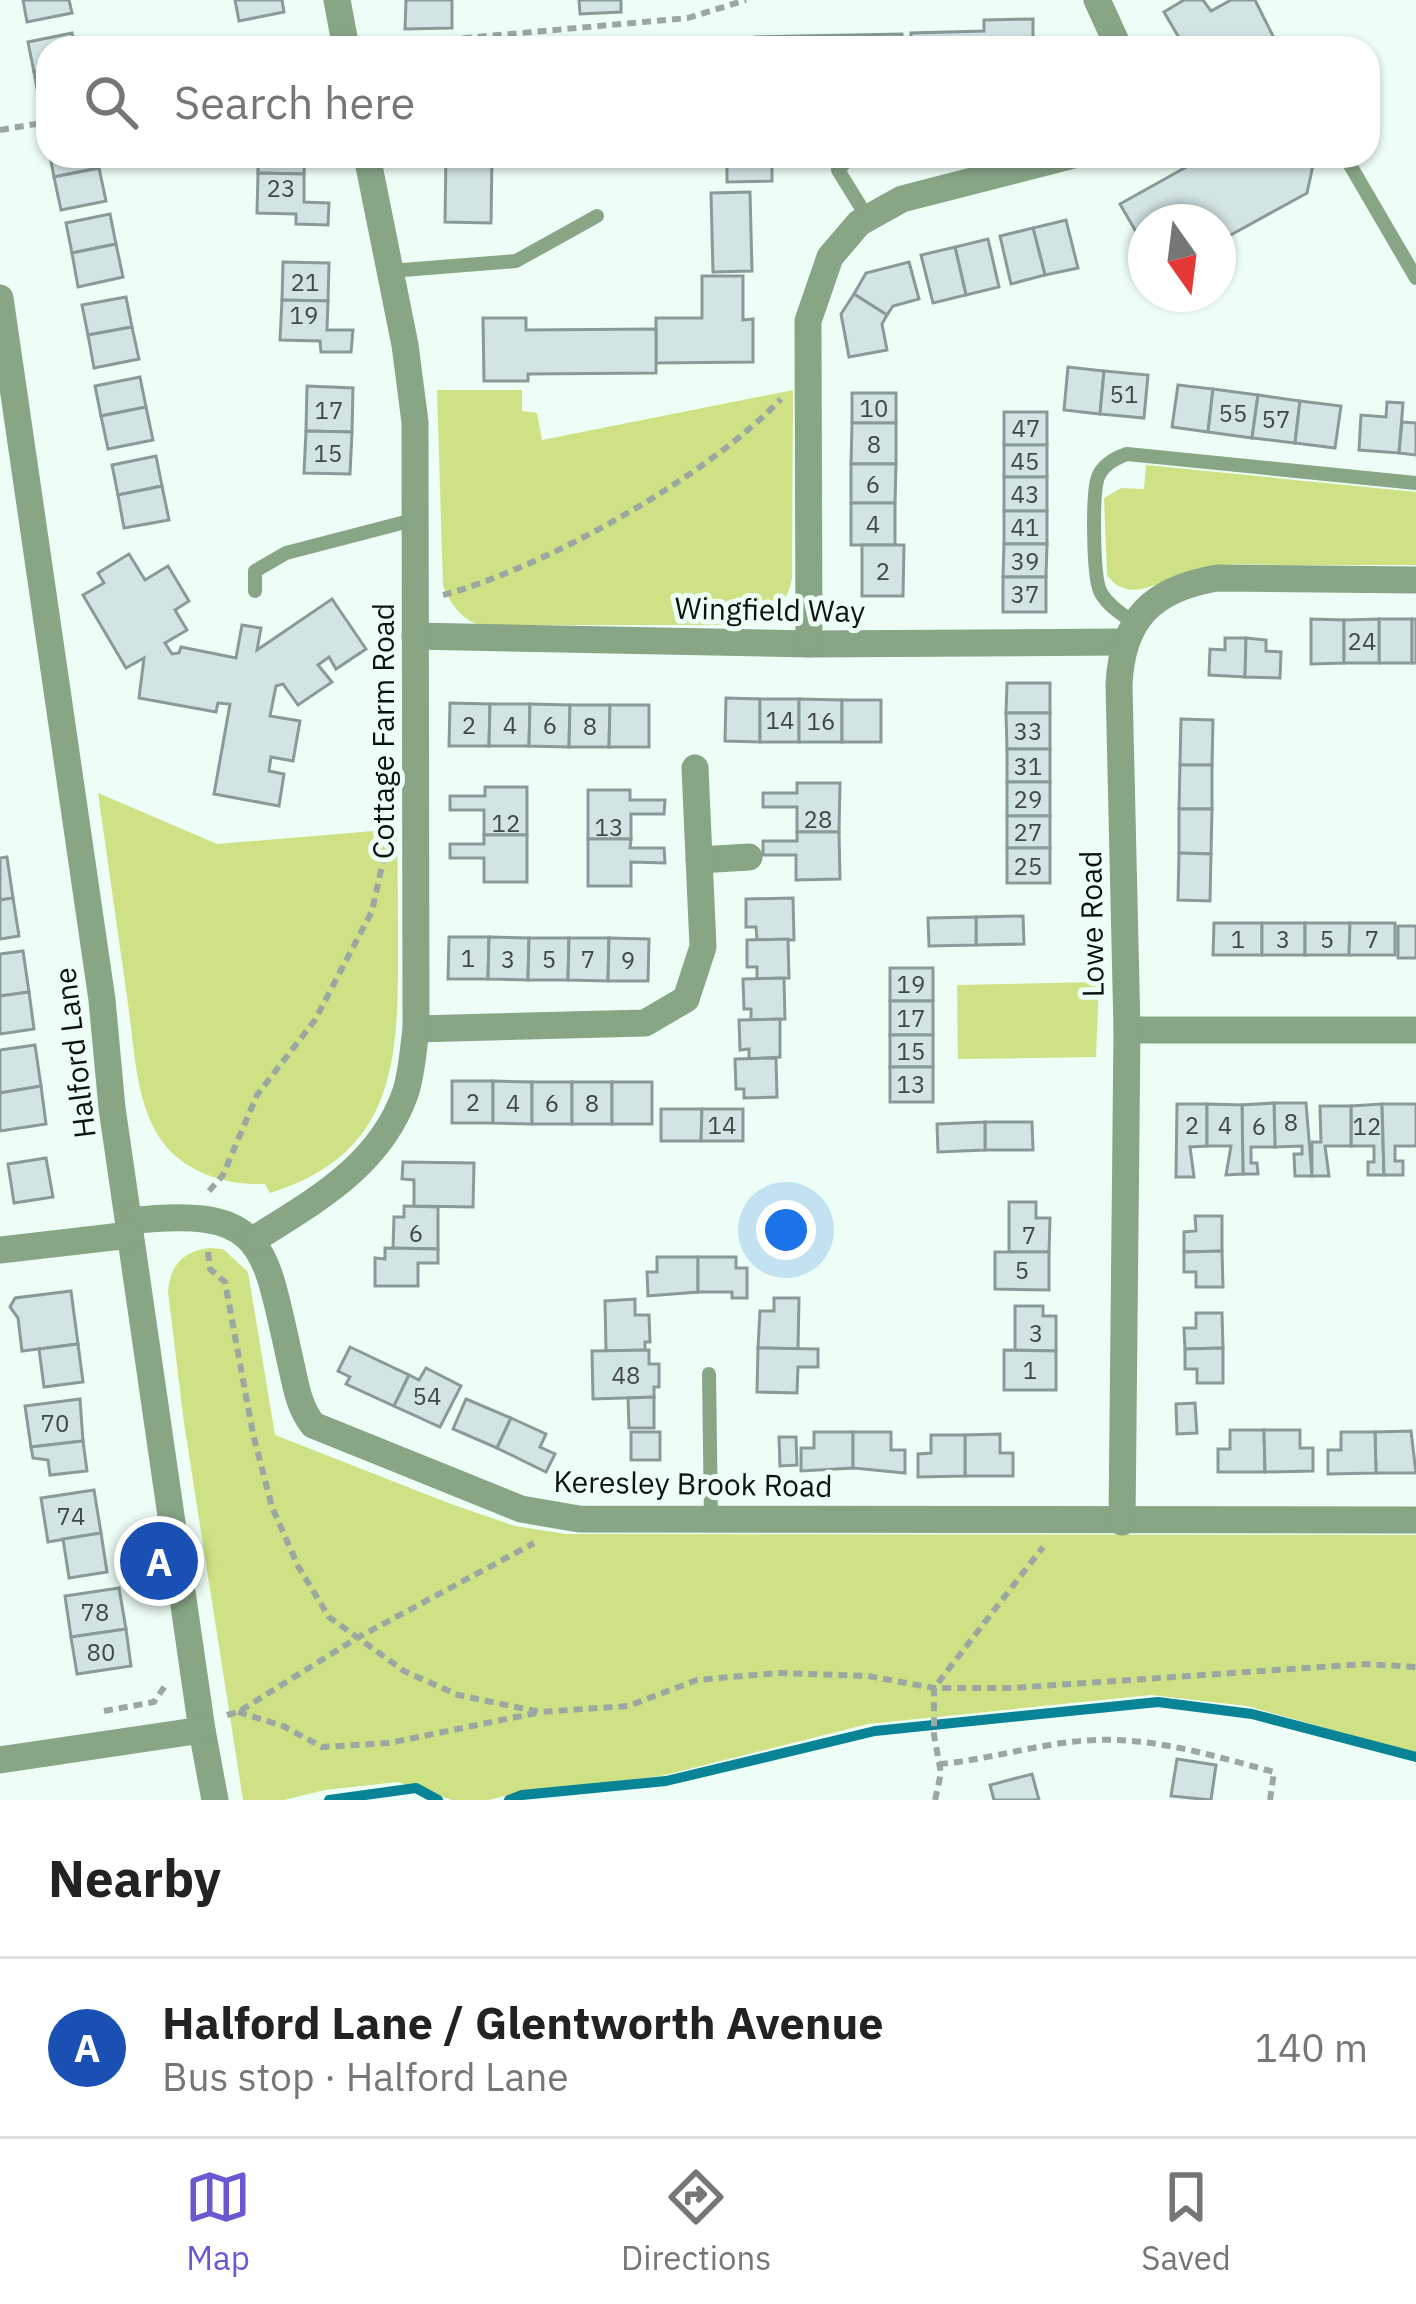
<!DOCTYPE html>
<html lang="en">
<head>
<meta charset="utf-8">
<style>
	body { margin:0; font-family:"IBM Plex Sans",sans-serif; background:#f2f2f2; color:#222 }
	.compass { position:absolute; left:1128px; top:204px; width:108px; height:108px; border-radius:50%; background:#fff; box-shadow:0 3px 9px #0004; rotate:166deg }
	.you { position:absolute; left:786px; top:1230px; width:42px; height:42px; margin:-30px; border:9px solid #fff; border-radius:50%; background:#1a73e8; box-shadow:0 0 0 18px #1a73e833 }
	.badge { display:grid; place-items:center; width:78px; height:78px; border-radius:50%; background:#6d57d1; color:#fff; font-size:39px; font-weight:700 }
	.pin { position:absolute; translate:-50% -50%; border:6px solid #fff; box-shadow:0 3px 12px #0006 }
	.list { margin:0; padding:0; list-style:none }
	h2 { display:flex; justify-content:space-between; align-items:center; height:156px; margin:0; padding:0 48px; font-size:51px }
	h2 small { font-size:39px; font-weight:400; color:#767676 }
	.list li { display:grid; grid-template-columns:78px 1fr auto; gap:36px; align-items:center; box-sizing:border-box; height:180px; padding:0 48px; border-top:3px solid #e0e0e0 }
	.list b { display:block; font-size:45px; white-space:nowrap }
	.list p { margin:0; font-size:39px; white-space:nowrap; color:#767676 }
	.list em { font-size:39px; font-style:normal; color:#767676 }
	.icon { flex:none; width:66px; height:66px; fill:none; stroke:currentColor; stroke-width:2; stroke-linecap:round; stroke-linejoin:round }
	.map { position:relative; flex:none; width:1416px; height:1800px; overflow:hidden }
	.search { position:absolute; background:#fff; box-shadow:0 3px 9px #0004; left:36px; right:36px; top:36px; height:132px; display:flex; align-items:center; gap:30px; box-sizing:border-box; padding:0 42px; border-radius:36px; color:#767676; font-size:45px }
	.sheet { height:336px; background:#fff }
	nav { display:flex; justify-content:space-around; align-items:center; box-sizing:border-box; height:168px; border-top:3px solid #e0e0e0; background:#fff; font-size:33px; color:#767676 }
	nav a { display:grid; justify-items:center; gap:6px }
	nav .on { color:#6d57d1 }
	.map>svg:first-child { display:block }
	.green { fill:#cee285 }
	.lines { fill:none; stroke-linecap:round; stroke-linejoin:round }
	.stream { stroke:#098396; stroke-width:10 }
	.building { fill:#d1e5e4; stroke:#889b99; stroke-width:3 }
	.path { stroke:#9ba8a2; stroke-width:6; stroke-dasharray:9 6; stroke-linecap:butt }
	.lane { stroke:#88a586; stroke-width:14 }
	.street { stroke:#88a586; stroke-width:27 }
	.labels { text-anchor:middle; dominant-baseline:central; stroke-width:10; stroke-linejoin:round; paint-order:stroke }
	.number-label { font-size:24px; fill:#3e4845 }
	.street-label { font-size:30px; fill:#0d1310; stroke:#edfef6 }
</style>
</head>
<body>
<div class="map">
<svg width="1416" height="1800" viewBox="0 0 1416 1800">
	<rect width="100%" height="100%" fill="#edfef6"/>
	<g class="green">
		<path d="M437,390H522V411L537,413L542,440L793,390L792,578C787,606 770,620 743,625H479C460,618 451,604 443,586Z"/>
		<path d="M1146,465L1416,492V565C1372,565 1328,565 1284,565C1256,565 1227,562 1200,568C1169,574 1131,609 1107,575L1104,498L1121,488L1144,489Z"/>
		<path d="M98,793L217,844L397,829C398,875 398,921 398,967C398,1076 386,1157 270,1193L265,1184C223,1186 176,1170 155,1130C135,1093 134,1045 128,1004C118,934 108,863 98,793Z"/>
		<path d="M1099,982L1096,1057L958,1059L957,985Z"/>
		<path d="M210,1248L223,1249L248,1272L275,1435L451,1504L515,1526L566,1534L1416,1535V1753L1247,1706L1151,1695L868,1724L661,1776L516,1793L489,1800H452L398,1782L325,1790L284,1800H243L184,1423L168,1292C170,1266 182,1251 210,1248Z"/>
	</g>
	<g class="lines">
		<g class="stream">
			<path d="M329,1800L416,1788L438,1800"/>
			<path d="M509,1800L522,1795L666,1781L875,1731L1158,1702L1252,1714L1416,1757"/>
		</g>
	</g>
	<g class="building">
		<path d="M23,0H69L72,13L27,22Z"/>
		<path d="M235,0H282L284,12L239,21Z"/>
		<path d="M406,0H452V28L405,29Z"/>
		<path d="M579,0H621V12L580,14Z"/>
		<path d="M1184,0H1203L1211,11L1231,0H1255L1279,48H1185L1164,12Z"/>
		<path d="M1033,19V48H911V33L984,31V20Z"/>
		<path d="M72,33L76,48H48V69L34,72L28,42Z"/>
		<path d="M902,34V48H755V37Z"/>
		<path d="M48,69V103L40,105L34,72Z"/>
		<path d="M50,156H97L99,168L54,177Z"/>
		<path d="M258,156H305L304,174L258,173Z"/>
		<path d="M446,156H492L491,223L445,222Z"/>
		<path d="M727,156H772V181L727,182Z"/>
		<path d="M1206,156H1315L1307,193L1218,242V222H1146V249L1120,204Z"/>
		<path d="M99,168L106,201L61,210L54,177Z"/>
		<path d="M258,173L304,174V202L329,203L328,225L296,224V214L257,213Z"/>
		<path d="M750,192L752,271L713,272L711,193Z"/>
		<path d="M110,214L116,244L72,253L66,223Z"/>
		<path d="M1066,220L1078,268L1045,275L1033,228Z"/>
		<path d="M1033,228L1045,275L1011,284L1000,236Z"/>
		<path d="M988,239L999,287L966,295L955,247Z"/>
		<path d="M116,244L123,277L78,287L72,253Z"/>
		<path d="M955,247L966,295L933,303L921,255Z"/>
		<path d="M283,262L329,263L328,301L282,300Z"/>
		<path d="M909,262L919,299L893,306L887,315L854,294L866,273Z"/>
		<path d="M702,276H743V320L753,319V362L656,363V318H702Z"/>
		<path d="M854,294L887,315L882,324L887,350L849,357L841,314Z"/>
		<path d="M126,297L132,327L88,335L82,305Z"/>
		<path d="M282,300L328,301L327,330H353L351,352H321L320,341L280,340Z"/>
		<path d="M483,318H526V330L656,329V373L528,374V381H484Z"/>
		<path d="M132,327L139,359L94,368L88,335Z"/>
		<path d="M1068,367L1104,371L1100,414L1064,410Z"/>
		<path d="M1104,371L1148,375L1144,418L1100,414Z"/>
		<path d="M140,377L146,407L101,416L95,386Z"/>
		<path d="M1178,385L1213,389L1208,432L1172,427Z"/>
		<path d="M307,386L353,388L352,432L306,431Z"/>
		<path d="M1213,389L1258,395L1252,438L1208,432Z"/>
		<rect x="852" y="393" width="44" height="30"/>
		<path d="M1258,395L1300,401L1295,443L1252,438Z"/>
		<path d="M1300,401L1341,406L1335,448L1295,443Z"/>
		<path d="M1387,402L1403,403L1399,453L1359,450L1361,415L1386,417Z"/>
		<path d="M146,407L153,440L108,449L101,416Z"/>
		<rect x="1004" y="412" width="43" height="33"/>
		<path d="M1402,422L1416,423V455L1399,453Z"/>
		<path d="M852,423H896V464H851Z"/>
		<path d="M306,431L352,432L350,474L304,473Z"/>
		<rect x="1004" y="445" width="43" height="32"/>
		<path d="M156,456L162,486L118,495L112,465Z"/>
		<path d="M851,464H896L895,503H851Z"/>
		<rect x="1004" y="477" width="43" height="34"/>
		<path d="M162,486L169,520L124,528L118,495Z"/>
		<rect x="851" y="503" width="44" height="42"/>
		<rect x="1004" y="511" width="43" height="33"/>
		<path d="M1004,544H1047L1046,577H1003Z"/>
		<path d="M862,545H904L903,596H862Z"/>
		<path d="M129,554L145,580L168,566L189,601L175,610L187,630L165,643L172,654L179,653L181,647L236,658L242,625L261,628L257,650L332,599L366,649L336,669L329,657L318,665L332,682L298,705L283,684L276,686L270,716L300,721L293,761L271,757L269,771L284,774L279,806L214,794L230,704L218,703L216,712L139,698L144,658L126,668L83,595L104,583L98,573Z"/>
		<rect x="1003" y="577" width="43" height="35"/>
		<path d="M1311,619L1344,620V663L1311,664Z"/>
		<rect x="1379" y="619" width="33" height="44"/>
		<path d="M1379,619V663H1344V620Z"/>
		<rect x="1412" y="619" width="4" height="44"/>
		<path d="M1225,638H1246L1245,677L1209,675L1210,649L1225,650Z"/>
		<path d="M1246,638L1266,640V651L1281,652L1280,678L1245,677Z"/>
		<path d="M1007,683H1050V713H1006Z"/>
		<path d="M726,698L760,699V742L725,741Z"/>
		<rect x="760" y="699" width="39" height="43"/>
		<path d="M799,699L842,700V742H799Z"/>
		<rect x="842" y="700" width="39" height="42"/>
		<path d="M450,703L490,704L489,746H449Z"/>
		<path d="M490,704H530L529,746H489Z"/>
		<path d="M530,704L570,705L569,747L529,746Z"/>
		<path d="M570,705H610L609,747H569Z"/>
		<path d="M610,705H649V747H609Z"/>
		<path d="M1006,713H1050V749H1007Z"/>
		<path d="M1181,719L1213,720L1212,765H1180Z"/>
		<rect x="1007" y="749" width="43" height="33"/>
		<path d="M1180,765H1212V809H1179Z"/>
		<rect x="1007" y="782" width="43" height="34"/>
		<path d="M797,783H840L839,832H797V807H763V793H797Z"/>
		<path d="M485,787H527V835H484V810H450V796H485Z"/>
		<path d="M588,790H630V800H665L664,814H631V839H588Z"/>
		<path d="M1179,809H1212L1211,854L1179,853Z"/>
		<rect x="1007" y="816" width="43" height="32"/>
		<path d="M797,832H839L840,879L796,880V855H763V841H797Z"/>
		<path d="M484,835H527V882H484V858H450V844H484Z"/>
		<path d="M588,839H631L630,848H664L665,863L631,862V886H588Z"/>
		<rect x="1007" y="848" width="43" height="35"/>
		<path d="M1179,853L1211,854L1210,901L1178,900Z"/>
		<path d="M7,857L13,898L0,900V858Z"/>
		<path d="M13,898L19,936L0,939V900Z"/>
		<path d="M793,898L794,940H757L756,927H746V899Z"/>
		<path d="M1023,916L1024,944L976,945V917Z"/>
		<path d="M976,917V945L929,946L928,918Z"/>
		<path d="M1214,923H1262V955H1213Z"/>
		<rect x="1262" y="923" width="43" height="32"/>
		<path d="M1305,923H1350L1349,955H1305Z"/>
		<path d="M1350,923H1395V955H1349Z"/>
		<rect x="1398" y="926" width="18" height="32"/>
		<path d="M449,937H489L488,979H448Z"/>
		<path d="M489,937L529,938L528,980L488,979Z"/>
		<path d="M529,938H569L568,980H528Z"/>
		<path d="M569,938H609L608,981L568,980Z"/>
		<path d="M609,938L649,939L648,981H608Z"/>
		<path d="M788,939L789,978L757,979V967H747V940Z"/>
		<path d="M23,951L29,992L0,996V954Z"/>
		<rect x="890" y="968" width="43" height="33"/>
		<path d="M784,978L785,1019L751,1020V1009H744L743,979Z"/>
		<path d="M29,992L34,1029L0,1034V996Z"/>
		<rect x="890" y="1001" width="43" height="34"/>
		<path d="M780,1019V1057L749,1059V1049L740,1050L739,1020Z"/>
		<rect x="890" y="1035" width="43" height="32"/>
		<path d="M35,1045L41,1086L0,1093V1050Z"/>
		<path d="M776,1058L777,1097L744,1098V1089H736L735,1059Z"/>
		<rect x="890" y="1067" width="43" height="35"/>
		<rect x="452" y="1081" width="41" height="42"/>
		<path d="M493,1081L532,1082V1124L493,1123Z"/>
		<rect x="532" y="1082" width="40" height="42"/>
		<rect x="572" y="1082" width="40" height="42"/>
		<rect x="612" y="1082" width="40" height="42"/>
		<path d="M41,1086L46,1124L0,1131V1093Z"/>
		<path d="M1274,1103H1306L1312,1176H1295L1294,1154H1302V1146L1275,1147Z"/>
		<path d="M1274,1103L1275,1147H1251V1163H1257L1258,1174H1243L1242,1105Z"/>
		<path d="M1177,1104H1207V1146L1190,1147L1194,1177H1176Z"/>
		<path d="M1207,1104L1242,1105L1243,1174L1226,1175L1231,1146H1207Z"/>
		<path d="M1382,1104L1384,1175H1368V1162H1374V1146H1351V1106Z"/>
		<path d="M1382,1104H1416V1146H1395V1161H1403V1175H1384Z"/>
		<path d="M1320,1106H1351V1146H1325L1329,1176H1312V1142H1321Z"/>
		<path d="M661,1109H702L701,1141H661Z"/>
		<path d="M702,1109H743V1141H701Z"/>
		<path d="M985,1122H1032L1033,1150H985Z"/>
		<path d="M985,1122V1150L938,1152L937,1124Z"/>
		<path d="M46,1158L53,1197L14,1203L8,1164Z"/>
		<path d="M403,1162L474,1163L473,1207L414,1206V1180L402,1179Z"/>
		<path d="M1009,1202H1036V1218H1050L1049,1252H1009Z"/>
		<path d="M404,1206L438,1207V1249L393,1248L394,1217H404Z"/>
		<path d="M1195,1216H1222V1251L1184,1252V1232L1196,1231Z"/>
		<path d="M385,1248L438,1249V1263H418V1286H375V1258L385,1259Z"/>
		<path d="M1222,1251L1223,1287H1196V1272H1184V1252Z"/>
		<path d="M995,1252H1049V1290L995,1289Z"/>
		<path d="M657,1257H698V1292L648,1296L647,1272H657Z"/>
		<path d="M698,1257H736V1268H747V1298H732V1292H698Z"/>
		<path d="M71,1291L78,1344L22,1351L18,1318L10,1307L15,1298Z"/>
		<path d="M774,1298H799L798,1349L758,1348L760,1311H774Z"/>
		<path d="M635,1299V1315H649L650,1342H645V1350L606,1351L605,1301Z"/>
		<path d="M1015,1306H1043V1316H1056V1351L1015,1350Z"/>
		<path d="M1196,1313H1222L1223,1348L1185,1349L1184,1328H1196Z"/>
		<path d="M78,1344L83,1382L44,1387L39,1349Z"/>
		<path d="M350,1347L409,1375L394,1406L346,1384L350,1377L338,1371Z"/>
		<path d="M758,1348L818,1349V1367H798L797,1393L757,1392Z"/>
		<path d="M1223,1348V1383H1197V1369H1185V1349Z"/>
		<path d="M649,1350V1364H659V1387H654V1397L593,1399L592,1351Z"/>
		<path d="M1004,1350L1056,1351V1390H1004Z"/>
		<path d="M426,1368L461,1386L440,1427L394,1406L409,1375L419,1380Z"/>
		<path d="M654,1397V1428H629L628,1398Z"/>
		<path d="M80,1399L83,1441L31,1447L25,1406Z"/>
		<path d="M466,1399L511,1418L497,1448L453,1429Z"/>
		<path d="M1195,1403L1197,1433L1177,1434L1176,1404Z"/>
		<path d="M511,1418L546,1434L540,1447L555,1454L546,1472L497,1448Z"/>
		<path d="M1230,1430H1264L1265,1472H1218V1449H1230Z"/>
		<path d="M1264,1430H1300V1448H1313V1471L1265,1472Z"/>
		<path d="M1411,1431L1416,1473H1376L1375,1432Z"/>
		<rect x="631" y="1432" width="29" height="28"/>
		<path d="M814,1432H853V1468L801,1471V1448H814Z"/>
		<path d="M853,1432H891V1450H905V1473L853,1468Z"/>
		<path d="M1341,1432H1375L1376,1473L1328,1474V1450H1341Z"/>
		<path d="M1000,1434V1453H1013V1476H965V1435Z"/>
		<path d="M931,1435H965V1476L918,1477V1454L931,1453Z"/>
		<path d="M779,1437H796L797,1465L780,1466Z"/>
		<path d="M83,1441L87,1471L50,1475L48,1460L33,1458L31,1447Z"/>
		<path d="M94,1490L101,1533L48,1542L41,1498Z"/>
		<path d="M101,1533L107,1572L69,1578L63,1539Z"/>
		<path d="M119,1588L126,1629L71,1637L65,1596Z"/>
		<path d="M126,1629L131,1666L77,1674L71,1637Z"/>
		<path d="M1177,1759L1216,1765L1211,1800L1171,1796Z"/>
		<path d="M1032,1774L1039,1800H994L990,1785Z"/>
	</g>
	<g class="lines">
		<g class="path">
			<path d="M404,48L421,42L688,18L746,0"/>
			<path d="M0,130L48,122"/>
			<path d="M443,595C546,567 707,477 781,399"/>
			<path d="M209,1191L223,1175L257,1095L315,1020L372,911L384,857"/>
			<path d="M208,1252L210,1269L225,1282L253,1434L272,1507L298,1566L329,1617L404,1671L458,1695L540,1712L628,1706L697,1680L777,1673L868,1676L934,1688H1012L1365,1664L1416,1667"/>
			<path d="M104,1711L154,1702L165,1686"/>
			<path d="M238,1712L283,1726L322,1747L389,1743L536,1713"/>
			<path d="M227,1715L238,1712L357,1638L534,1543"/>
			<path d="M939,1764C998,1759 1057,1737 1117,1740C1170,1742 1222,1758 1274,1772L1270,1800"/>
			<path d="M935,1800L941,1773L934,1735V1688L1043,1547"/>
		</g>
		<g class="lane">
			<path d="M851,156L838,170L867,217"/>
			<path d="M1346,158L1416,278"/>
			<path d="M390,271L516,261L597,216"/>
			<path d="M255,591V571L286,553L417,519"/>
			<path d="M1135,623C1122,615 1107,605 1100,591C1093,575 1092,494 1098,477C1103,465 1115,458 1127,454L1416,483"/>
			<path d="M709,1374L711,1519"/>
		</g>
		<g class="street">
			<path d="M337,0L346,48"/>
			<path d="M1097,0L1119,48"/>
			<path d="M0,298L102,1000L112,1108L202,1730L215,1800"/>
			<path d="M415,636L809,644L1124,642"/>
			<path d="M809,644L808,321L830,257L859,223L902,199L1070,156"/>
			<path d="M699,860L749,857"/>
			<path d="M416,1029L645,1023L686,999L703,947L695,768"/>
			<path d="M1127,1030H1416"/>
			<path d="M129,1221C268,1205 264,1246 291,1364C296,1387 299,1407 313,1425L521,1509L579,1519L1416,1520"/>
			<path d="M253,1240C314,1201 379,1167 405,1094C412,1074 413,1050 416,1029L415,422L405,345L367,156"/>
			<path d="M0,1250L130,1235"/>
			<path d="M1122,1522L1127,1030L1119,685C1122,619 1152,589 1217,578L1416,580"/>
			<path d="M0,1760L202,1730"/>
		</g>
	</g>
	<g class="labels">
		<g class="number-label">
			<text x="281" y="188">23</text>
			<text x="305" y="282">21</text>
			<text x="304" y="315">19</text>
			<text x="1124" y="394">51</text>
			<text x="874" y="408">10</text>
			<text x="329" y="410">17</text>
			<text x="1233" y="413">55</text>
			<text x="1276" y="419">57</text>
			<text x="1026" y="428">47</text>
			<text x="874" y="444">8</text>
			<text x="328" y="453">15</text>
			<text x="1025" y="461">45</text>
			<text x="873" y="484">6</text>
			<text x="1025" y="494">43</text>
			<text x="873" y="524">4</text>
			<text x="1025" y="527">41</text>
			<text x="1025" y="561">39</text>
			<text x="883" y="571">2</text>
			<text x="1025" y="594">37</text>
			<text x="1362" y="641">24</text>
			<text x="780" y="720">14</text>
			<text x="821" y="721">16</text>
			<text x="469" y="725">2</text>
			<text x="510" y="725">4</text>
			<text x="550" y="725">6</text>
			<text x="590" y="726">8</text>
			<text x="1028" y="731">33</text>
			<text x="1028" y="766">31</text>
			<text x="1028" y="799">29</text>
			<text x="818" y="819">28</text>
			<text x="506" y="823">12</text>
			<text x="609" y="827">13</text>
			<text x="1028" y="832">27</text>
			<text x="1028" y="866">25</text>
			<text x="1238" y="939">1</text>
			<text x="1283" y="939">3</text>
			<text x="1327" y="939">5</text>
			<text x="1372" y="939">7</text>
			<text x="468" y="958">1</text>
			<text x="508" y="959">3</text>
			<text x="549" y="959">5</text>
			<text x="588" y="959">7</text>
			<text x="628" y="960">9</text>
			<text x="911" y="984">19</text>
			<text x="911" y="1018">17</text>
			<text x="911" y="1051">15</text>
			<text x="911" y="1084">13</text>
			<text x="473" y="1102">2</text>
			<text x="513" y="1103">4</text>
			<text x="552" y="1103">6</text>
			<text x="592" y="1103">8</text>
			<text x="1291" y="1122">8</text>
			<text x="722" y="1125">14</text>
			<text x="1192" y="1125">2</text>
			<text x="1225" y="1125">4</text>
			<text x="1259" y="1126">6</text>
			<text x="1367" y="1126">12</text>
			<text x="416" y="1233">6</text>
			<text x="1029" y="1235">7</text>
			<text x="1022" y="1270">5</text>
			<text x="1036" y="1333">3</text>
			<text x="1030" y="1370">1</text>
			<text x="626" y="1375">48</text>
			<text x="427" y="1396">54</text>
			<text x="55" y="1423">70</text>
			<text x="71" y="1516">74</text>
			<text x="95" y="1612">78</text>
			<text x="101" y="1652">80</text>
		</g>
		<g class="street-label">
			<text transform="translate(770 609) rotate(1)">Wingfield Way</text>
			<text transform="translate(382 731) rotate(-90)">Cottage Farm Road</text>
			<text transform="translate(1091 924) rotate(-91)">Lowe Road</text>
			<text transform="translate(74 1053) rotate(-97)">Halford Lane</text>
			<text transform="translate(693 1483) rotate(1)">Keresley Brook Road</text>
		</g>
	</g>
</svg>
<svg class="compass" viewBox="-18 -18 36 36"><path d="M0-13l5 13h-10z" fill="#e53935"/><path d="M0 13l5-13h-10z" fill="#767676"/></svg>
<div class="you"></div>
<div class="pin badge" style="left:159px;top:1561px;background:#1a4fb4">A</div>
<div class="search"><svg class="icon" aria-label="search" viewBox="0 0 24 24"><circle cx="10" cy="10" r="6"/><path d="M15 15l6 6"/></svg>Search here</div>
</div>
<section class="sheet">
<h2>Nearby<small></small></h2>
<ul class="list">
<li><span class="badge" style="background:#1a4fb4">A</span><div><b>Halford Lane / Glentworth Avenue</b><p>Bus stop · Halford Lane</p></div><em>140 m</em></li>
</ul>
</section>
<nav>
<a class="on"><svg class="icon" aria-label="map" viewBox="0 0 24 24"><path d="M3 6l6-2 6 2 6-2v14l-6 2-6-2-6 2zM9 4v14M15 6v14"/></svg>Map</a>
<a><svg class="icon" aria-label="directions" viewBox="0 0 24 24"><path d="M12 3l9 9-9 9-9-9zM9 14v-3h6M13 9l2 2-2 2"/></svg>Directions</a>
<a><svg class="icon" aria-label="saved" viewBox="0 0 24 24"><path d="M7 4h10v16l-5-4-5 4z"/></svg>Saved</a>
</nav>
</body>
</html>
